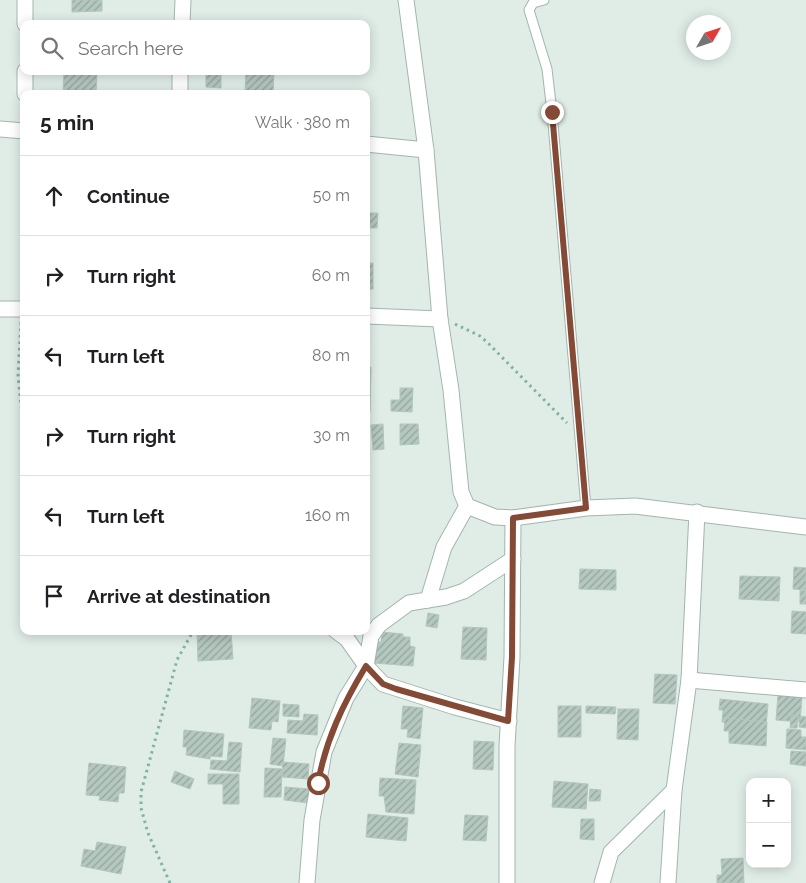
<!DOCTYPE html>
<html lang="en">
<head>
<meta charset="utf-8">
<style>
	body { margin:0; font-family:Raleway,sans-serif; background:#f2f2f2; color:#202124 }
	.controls { position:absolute; right:15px; bottom:15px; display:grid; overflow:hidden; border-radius:10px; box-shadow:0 2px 12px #0003 }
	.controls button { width:45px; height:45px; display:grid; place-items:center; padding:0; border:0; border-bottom:1px solid #e0e0e0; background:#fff; color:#202124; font:25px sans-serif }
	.compass { position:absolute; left:686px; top:15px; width:45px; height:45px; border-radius:50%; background:#fff; box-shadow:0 2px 12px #0003; rotate:51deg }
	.stop { position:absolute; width:15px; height:15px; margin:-11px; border:4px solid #844a36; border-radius:50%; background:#fff }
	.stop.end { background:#844a36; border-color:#fff; box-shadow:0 1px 5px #0008 }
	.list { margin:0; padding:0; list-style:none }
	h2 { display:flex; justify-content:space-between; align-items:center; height:65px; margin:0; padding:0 20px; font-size:21px }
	h2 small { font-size:16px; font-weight:400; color:#757577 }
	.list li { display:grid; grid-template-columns:32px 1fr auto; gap:15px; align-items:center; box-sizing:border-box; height:80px; padding:0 20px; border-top:1px solid #e0e0e0 }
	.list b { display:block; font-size:19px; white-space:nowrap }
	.list em { font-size:16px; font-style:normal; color:#757577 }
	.icon { flex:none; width:28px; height:28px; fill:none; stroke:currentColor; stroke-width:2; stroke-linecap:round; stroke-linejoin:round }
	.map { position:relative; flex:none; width:806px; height:883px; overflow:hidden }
	.search { position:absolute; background:#fff; box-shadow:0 2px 12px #0003; left:20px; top:20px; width:350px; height:55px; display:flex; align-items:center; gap:12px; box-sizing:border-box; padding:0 18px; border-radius:10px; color:#757577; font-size:19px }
	.panel { position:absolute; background:#fff; box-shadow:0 2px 12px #0003; left:20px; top:90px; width:350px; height:545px; border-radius:10px }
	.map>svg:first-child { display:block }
	.building { fill:url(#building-hatch); stroke:#b2c7bf }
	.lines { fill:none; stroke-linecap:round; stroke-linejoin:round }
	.lane-casing { stroke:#a2b5af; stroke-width:11 }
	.street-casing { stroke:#a2b5af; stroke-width:17 }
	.path { stroke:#7db4a4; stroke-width:3; stroke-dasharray:2.5 4; stroke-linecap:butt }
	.lane { stroke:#fff; stroke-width:9 }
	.street { stroke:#fff; stroke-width:15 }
	.route { stroke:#844a36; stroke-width:6 }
</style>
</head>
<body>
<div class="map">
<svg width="806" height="883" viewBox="0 0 806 883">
	<defs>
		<pattern id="building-hatch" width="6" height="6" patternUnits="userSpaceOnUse" patternTransform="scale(1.25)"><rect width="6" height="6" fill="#b5c8c0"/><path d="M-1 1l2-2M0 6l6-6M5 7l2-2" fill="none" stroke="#93a49d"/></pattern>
	</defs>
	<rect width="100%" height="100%" fill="#e0ede7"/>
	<g class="building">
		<path d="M72,0H102V11L72,12Z"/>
		<path d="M64,71H97L96,94H63Z"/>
		<path d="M206,71L221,72V88L206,87Z"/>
		<path d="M246,72H274L273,94L245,92Z"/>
		<path d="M366,213H378L377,228H366Z"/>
		<rect x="366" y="263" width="7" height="26"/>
		<path d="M366,367H371L370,413H366Z"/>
		<path d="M400,388H413L412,412L391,411V400H400Z"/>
		<path d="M383,424L384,449L373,450L371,425Z"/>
		<path d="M400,424H418L419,444L400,445Z"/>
		<path d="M794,567L806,568V590L793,589Z"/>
		<path d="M580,569L616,570V590L579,589Z"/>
		<path d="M740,576L780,577L779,601L739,599Z"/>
		<path d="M800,590L806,591V604H800Z"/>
		<path d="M792,611L806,612V634L791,633Z"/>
		<path d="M428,613L439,615L437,628L426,626Z"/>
		<path d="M463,627L487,628L486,660L461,659Z"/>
		<path d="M197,631H231L233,659L198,661Z"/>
		<path d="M382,632L403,634V637H410V646L415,647L413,666L373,663L375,642H381Z"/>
		<path d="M655,674L677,675L675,704L653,703Z"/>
		<path d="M778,695L802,697L800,722L776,720Z"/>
		<path d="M252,698L280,701L278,722L272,721L271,730L249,728Z"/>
		<path d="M720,699L768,704L766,726L722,722L723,710H719Z"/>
		<path d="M283,704L299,705V717L283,716Z"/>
		<path d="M403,706L423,708L420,739L407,737L408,729H401Z"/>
		<rect x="558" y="706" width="23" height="31"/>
		<path d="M586,706L616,707L615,714L586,713Z"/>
		<path d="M618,709H639L638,740L617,739Z"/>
		<path d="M304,714L318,715L317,735L287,733L288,720L303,721Z"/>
		<path d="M791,715H798L797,728H790Z"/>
		<path d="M800,716L806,717V728L799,727Z"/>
		<path d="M725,718L767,722L766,746L729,743V731H724Z"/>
		<path d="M787,729L801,730V737H806V750L786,748Z"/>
		<path d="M184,730L224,734L222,757L210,756V759L186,755L187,747H183Z"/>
		<path d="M273,738L286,739L283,766L270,764Z"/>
		<path d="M474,741L494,742L493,770L473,769Z"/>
		<path d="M229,742L242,743L240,772L210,769L211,760L227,761Z"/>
		<path d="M399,743L421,745L418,777L395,774Z"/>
		<path d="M791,751L806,752V766L790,764Z"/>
		<path d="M283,762L309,764L308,779L282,777Z"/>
		<path d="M89,763L126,767L124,793H119L118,802L99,800L100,796L86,795Z"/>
		<path d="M265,768L282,769L281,797H264Z"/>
		<path d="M175,771L194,779L190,789L171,782Z"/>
		<path d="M208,774H239V804H223V784H208Z"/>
		<path d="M380,778L416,780L414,814L386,812L384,796H379Z"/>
		<path d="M554,781L588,784L586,809L552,807Z"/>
		<path d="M285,787L310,789L309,803L284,800Z"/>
		<path d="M590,789L601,790L600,801H589Z"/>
		<path d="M368,814L408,818L406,841L366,837Z"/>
		<path d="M465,815L488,816L486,841L463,840Z"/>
		<path d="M581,819H594V840L580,839Z"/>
		<path d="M97,842L126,847L121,874L81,866L84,849L95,851Z"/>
		<path d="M743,858L744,883H717V875H722L721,859Z"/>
	</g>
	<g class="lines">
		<g class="lane-casing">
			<path id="lane" d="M544,0L533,3L529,10L547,69L552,112L586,508"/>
		</g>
		<g class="street-casing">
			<g id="street">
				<path d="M406,0L426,150L440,319L451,390L461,492L467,506L495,517L513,518L586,508L635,506L806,527"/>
				<path d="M25,24V0"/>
				<path d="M182,24L183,0"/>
				<path d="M25,94V71"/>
				<path d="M180,94V71"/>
				<path d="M0,129L24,131"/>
				<path d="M366,144L426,150"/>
				<path d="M0,309H24"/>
				<path d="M366,316L440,319"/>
				<path d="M428,600L444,547L467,506"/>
				<path d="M336,631L347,639L366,666L383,684L455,707L509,721"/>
				<path d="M689,680L806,690"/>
				<path d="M307,883L312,820L324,752L346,698L366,666L371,636L379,625L409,603L446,597L464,591L513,559"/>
				<path d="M507,883V746L512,657L513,518"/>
				<path d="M602,883L611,852L674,790"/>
				<path d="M668,883L674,790L689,680L697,512"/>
			</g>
		</g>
		<g class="path">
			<path d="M21,322L18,375L24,434"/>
			<path d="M455,324L480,336L489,344L567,423"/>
			<path d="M170,883L148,833L141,808V792L177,660L193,631"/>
		</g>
		<use href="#lane" class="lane"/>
		<use href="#street" class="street"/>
	</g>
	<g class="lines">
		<path class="route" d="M318,783C326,739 343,704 366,666L383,684L396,689L508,721L512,657L513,518L586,508L552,112"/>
	</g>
</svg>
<div class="controls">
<button>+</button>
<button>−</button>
</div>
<svg class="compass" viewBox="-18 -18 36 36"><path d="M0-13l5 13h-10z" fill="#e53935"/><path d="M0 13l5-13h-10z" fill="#757577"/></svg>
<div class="stop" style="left:318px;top:783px"></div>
<div class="stop end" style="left:552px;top:112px"></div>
<div class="search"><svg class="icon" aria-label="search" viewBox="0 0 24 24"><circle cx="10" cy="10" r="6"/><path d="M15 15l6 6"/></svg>Search here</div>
<section class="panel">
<h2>5 min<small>Walk · 380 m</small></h2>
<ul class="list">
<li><svg class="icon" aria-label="ahead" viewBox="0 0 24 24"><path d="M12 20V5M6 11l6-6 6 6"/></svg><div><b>Continue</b></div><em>50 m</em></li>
<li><svg class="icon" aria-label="right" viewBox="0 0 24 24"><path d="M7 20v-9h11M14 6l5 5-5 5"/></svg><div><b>Turn right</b></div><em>60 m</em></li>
<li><svg class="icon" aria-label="left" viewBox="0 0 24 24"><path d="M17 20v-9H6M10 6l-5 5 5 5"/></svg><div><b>Turn left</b></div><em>80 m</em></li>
<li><svg class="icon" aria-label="right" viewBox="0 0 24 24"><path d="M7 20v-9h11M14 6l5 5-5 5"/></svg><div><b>Turn right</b></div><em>30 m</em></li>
<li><svg class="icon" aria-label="left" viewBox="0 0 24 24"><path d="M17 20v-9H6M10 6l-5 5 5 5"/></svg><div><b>Turn left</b></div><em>160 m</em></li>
<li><svg class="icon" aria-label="arrive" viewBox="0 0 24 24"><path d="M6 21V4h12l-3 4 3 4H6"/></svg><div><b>Arrive at destination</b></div></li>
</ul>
</section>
</div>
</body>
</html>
